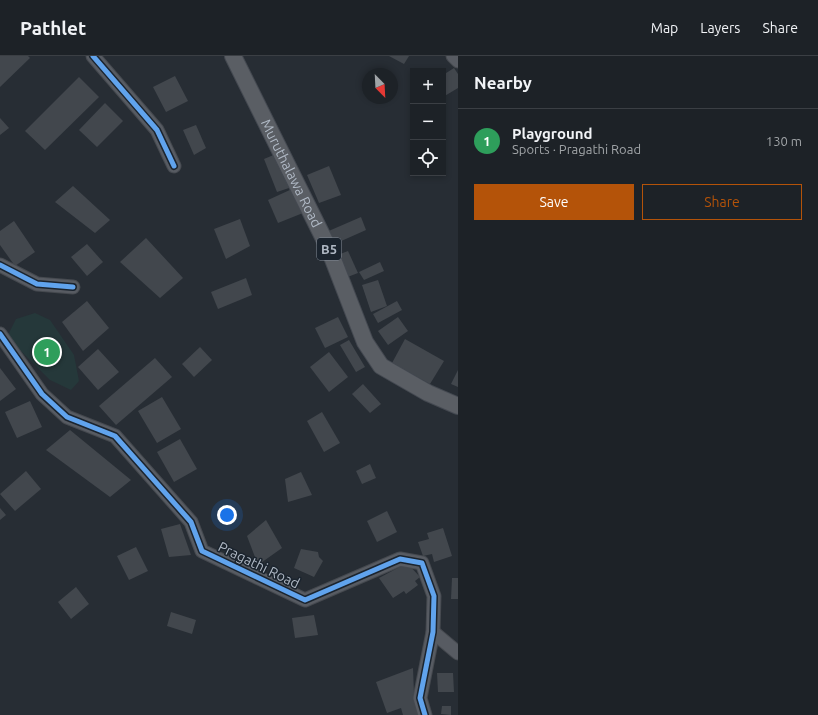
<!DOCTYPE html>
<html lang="en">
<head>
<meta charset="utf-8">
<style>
	body { margin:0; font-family:Ubuntu,sans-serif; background:#2a2f33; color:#f1f3f6 }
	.controls { position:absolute; right:12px; top:12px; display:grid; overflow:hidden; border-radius:0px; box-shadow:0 2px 6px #0003 }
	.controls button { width:36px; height:36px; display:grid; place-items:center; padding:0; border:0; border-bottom:1px solid #3b3f44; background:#1d2227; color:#f1f3f6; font:20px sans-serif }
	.compass { position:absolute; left:362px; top:12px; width:36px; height:36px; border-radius:50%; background:#1d2227; box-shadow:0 2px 6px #0003; rotate:156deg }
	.you { position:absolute; left:227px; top:459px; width:14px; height:14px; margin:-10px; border:3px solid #fff; border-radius:50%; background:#1a73e8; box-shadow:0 0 0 6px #1a73e833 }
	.badge { display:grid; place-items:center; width:26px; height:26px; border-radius:50%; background:#b45309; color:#fff; font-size:13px; font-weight:700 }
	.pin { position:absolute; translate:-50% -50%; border:2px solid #fff; box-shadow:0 1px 4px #0006 }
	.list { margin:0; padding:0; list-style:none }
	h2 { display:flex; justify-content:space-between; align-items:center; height:52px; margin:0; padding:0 16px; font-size:17px }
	h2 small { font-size:13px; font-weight:400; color:#a0a4a7 }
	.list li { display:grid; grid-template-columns:26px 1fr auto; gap:12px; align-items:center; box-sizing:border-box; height:64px; padding:0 16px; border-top:1px solid #3b3f44 }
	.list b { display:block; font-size:15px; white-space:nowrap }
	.list p { margin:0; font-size:13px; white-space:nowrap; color:#a0a4a7 }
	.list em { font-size:13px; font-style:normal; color:#a0a4a7 }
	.actions { display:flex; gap:8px; padding:12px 16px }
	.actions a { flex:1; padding:9px 0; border:1px solid #b45309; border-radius:0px; text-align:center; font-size:14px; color:#b45309 }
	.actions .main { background:#b45309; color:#fff }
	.icon { flex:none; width:22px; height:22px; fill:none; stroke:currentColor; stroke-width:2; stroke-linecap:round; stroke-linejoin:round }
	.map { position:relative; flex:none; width:458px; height:659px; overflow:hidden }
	header { display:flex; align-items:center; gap:24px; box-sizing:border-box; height:56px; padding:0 20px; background:#1d2227; border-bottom:1px solid #3b3f44 }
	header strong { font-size:19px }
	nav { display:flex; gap:22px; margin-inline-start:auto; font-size:14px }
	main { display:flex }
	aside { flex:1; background:#1d2227 }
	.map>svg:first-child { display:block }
	.green { fill:#25383a }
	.building { fill:#42474d }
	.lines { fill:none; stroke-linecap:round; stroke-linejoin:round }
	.minor-casing { stroke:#45494f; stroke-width:15 }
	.major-casing { stroke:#444951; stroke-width:18 }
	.minor { stroke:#575b62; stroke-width:13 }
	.major { stroke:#5a5e64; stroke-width:16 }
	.cycleway-casing { stroke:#1b242e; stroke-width:8 }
	.cycleway { stroke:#60a3ed; stroke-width:5 }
	.labels { text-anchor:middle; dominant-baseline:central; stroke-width:3; stroke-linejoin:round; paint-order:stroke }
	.shield { fill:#1b242e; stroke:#838c98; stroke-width:1 }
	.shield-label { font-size:13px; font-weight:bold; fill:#b0b9c5 }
	.street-label { font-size:14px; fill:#b0b9c5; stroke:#1b242e }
</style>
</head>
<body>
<header>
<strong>Pathlet</strong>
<nav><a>Map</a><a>Layers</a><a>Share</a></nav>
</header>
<main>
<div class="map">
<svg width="458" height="659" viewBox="0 0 458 659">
	<rect width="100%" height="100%" fill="#272d34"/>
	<path class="green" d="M35,257L50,264L74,299L79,325L71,334L50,324L18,292L8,279L16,263Z"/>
	<g class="building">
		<path d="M0,0H28L30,2L0,31Z"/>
		<path d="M389,0H409L404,8Z"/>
		<path d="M454,12L458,18V32L443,41V19Z"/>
		<path d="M175,20L188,45L166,56L153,31Z"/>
		<path d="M79,21L99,41L45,94L25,75Z"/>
		<path d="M105,47L123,65L97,91L79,74Z"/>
		<path d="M0,62L9,72L0,79Z"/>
		<path d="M196,69L206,92L194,99L183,74Z"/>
		<path d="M276,98L289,132L277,136L264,103Z"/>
		<path d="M329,110L341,139L319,147L307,119Z"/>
		<path d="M73,130L110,164L95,177L55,146Z"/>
		<path d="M292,133L303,157L278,167L268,144Z"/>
		<path d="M361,161L366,174L330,190L324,177Z"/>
		<path d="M240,163L250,190L226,203L214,173Z"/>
		<path d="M14,165L35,196L15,210L0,189V175Z"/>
		<path d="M146,182L183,222L160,242L120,206Z"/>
		<path d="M87,188L103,206L87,220L71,201Z"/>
		<path d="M348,195L358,217L345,222L335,200Z"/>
		<path d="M380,206L384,215L364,224L359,216Z"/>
		<path d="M246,222L252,239L218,253L211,236Z"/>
		<path d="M378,224L387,250L371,256L362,229Z"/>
		<path d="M87,245L109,272L83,295L62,266Z"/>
		<path d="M397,245L402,254L378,267L373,258Z"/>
		<path d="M338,261L348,281L325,292L315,272Z"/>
		<path d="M398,261L408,275L388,289L378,275Z"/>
		<path d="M405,283L444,305L430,328L392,307Z"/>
		<path d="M349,284L365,311L356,316L340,289Z"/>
		<path d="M200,291L212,304L194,321L182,308Z"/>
		<path d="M98,293L119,316L98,334L78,311Z"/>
		<path d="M329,296L348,321L329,336L310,311Z"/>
		<path d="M155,302L172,321L116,369L99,350Z"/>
		<path d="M0,312L16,333L0,345Z"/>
		<path d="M458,314V331L451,328Z"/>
		<path d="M363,328L381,348L370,357L352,338Z"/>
		<path d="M162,341L181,373L157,387L138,355Z"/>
		<path d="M30,345L42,371L17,382L5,356Z"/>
		<path d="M322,356L340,387L324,396L307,365Z"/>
		<path d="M70,374L131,424L110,441L46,394Z"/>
		<path d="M180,383L197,413L174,426L157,396Z"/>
		<path d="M370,408L376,422L362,428L356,415Z"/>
		<path d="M26,415L41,433L15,455L0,438Z"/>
		<path d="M301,416L312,439L288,446L285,423Z"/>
		<path d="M0,452L6,459L0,464Z"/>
		<path d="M387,455L397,476L377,486L367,465Z"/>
		<path d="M266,464L282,492L258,509L247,480Z"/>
		<path d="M180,468L191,499L169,501L161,473Z"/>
		<path d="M443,472L452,500L434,506L432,498L423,500L418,486L429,483L427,477Z"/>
		<path d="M136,491L148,515L129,524L117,500Z"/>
		<path d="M301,493L318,496L319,501L323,505L314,521L294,512Z"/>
		<path d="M407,507L420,521L415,525L418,529L406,538L404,535L393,542L379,522Z"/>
		<path d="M452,522H458V543H451Z"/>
		<path d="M76,531L89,548L71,563L58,546Z"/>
		<path d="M171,556L196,564L192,578L167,570Z"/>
		<path d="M314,559L318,579L295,582L292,562Z"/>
		<path d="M413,612L414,638L421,659H403L401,652L387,657L376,626Z"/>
		<path d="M437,617H453L454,636H438Z"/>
		<path d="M442,650H451V659L441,658Z"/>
	</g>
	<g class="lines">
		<g class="minor-casing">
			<g id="minor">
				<path d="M93,0L157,74L174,110"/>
				<path d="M453,0L458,5"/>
				<path d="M0,209L37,228L73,231"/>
				<path d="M0,278L42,338L67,361L115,380L191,466L202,495L305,544L400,503L422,507L434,540L433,576L420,642L425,659"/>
				<path d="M433,576L458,597"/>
			</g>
		</g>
		<g class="major-casing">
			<g id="major">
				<path id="s1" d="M233,0L329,193L365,286L381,310L428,337L458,350"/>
			</g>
		</g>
		<use href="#minor" class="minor"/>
		<use href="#major" class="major"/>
		<g class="cycleway-casing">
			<g id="cycleway">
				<path d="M93,0L157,74L174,110"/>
				<path d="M0,209L37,228L73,231"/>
				<path d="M0,278L42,338L67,361L115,380L191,466L202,495L305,544L400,503L422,507L434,540L433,576L420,642L425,659"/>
			</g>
		</g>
		<use href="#cycleway" class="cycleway"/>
	</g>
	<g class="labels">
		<rect class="shield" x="317" y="182" width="24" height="22" rx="3"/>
		<g class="shield-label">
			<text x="329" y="193">B5</text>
		</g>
		<g class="street-label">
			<text stroke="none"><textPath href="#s1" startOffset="131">Muruthalawa Road</textPath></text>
			<text transform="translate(259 509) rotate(26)">Pragathi Road</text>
		</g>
	</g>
</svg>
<div class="controls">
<button>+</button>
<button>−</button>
<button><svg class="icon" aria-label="locate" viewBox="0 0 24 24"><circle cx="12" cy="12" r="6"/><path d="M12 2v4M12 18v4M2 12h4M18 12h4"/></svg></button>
</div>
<svg class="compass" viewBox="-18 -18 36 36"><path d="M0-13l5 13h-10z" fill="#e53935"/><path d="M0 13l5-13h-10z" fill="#a0a4a7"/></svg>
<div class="you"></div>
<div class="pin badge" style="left:47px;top:296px;background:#2e9e5b">1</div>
</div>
<aside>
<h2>Nearby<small></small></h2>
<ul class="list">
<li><span class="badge" style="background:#2e9e5b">1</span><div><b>Playground</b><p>Sports · Pragathi Road</p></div><em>130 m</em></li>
</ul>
<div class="actions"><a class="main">Save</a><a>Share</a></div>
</aside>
</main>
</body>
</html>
